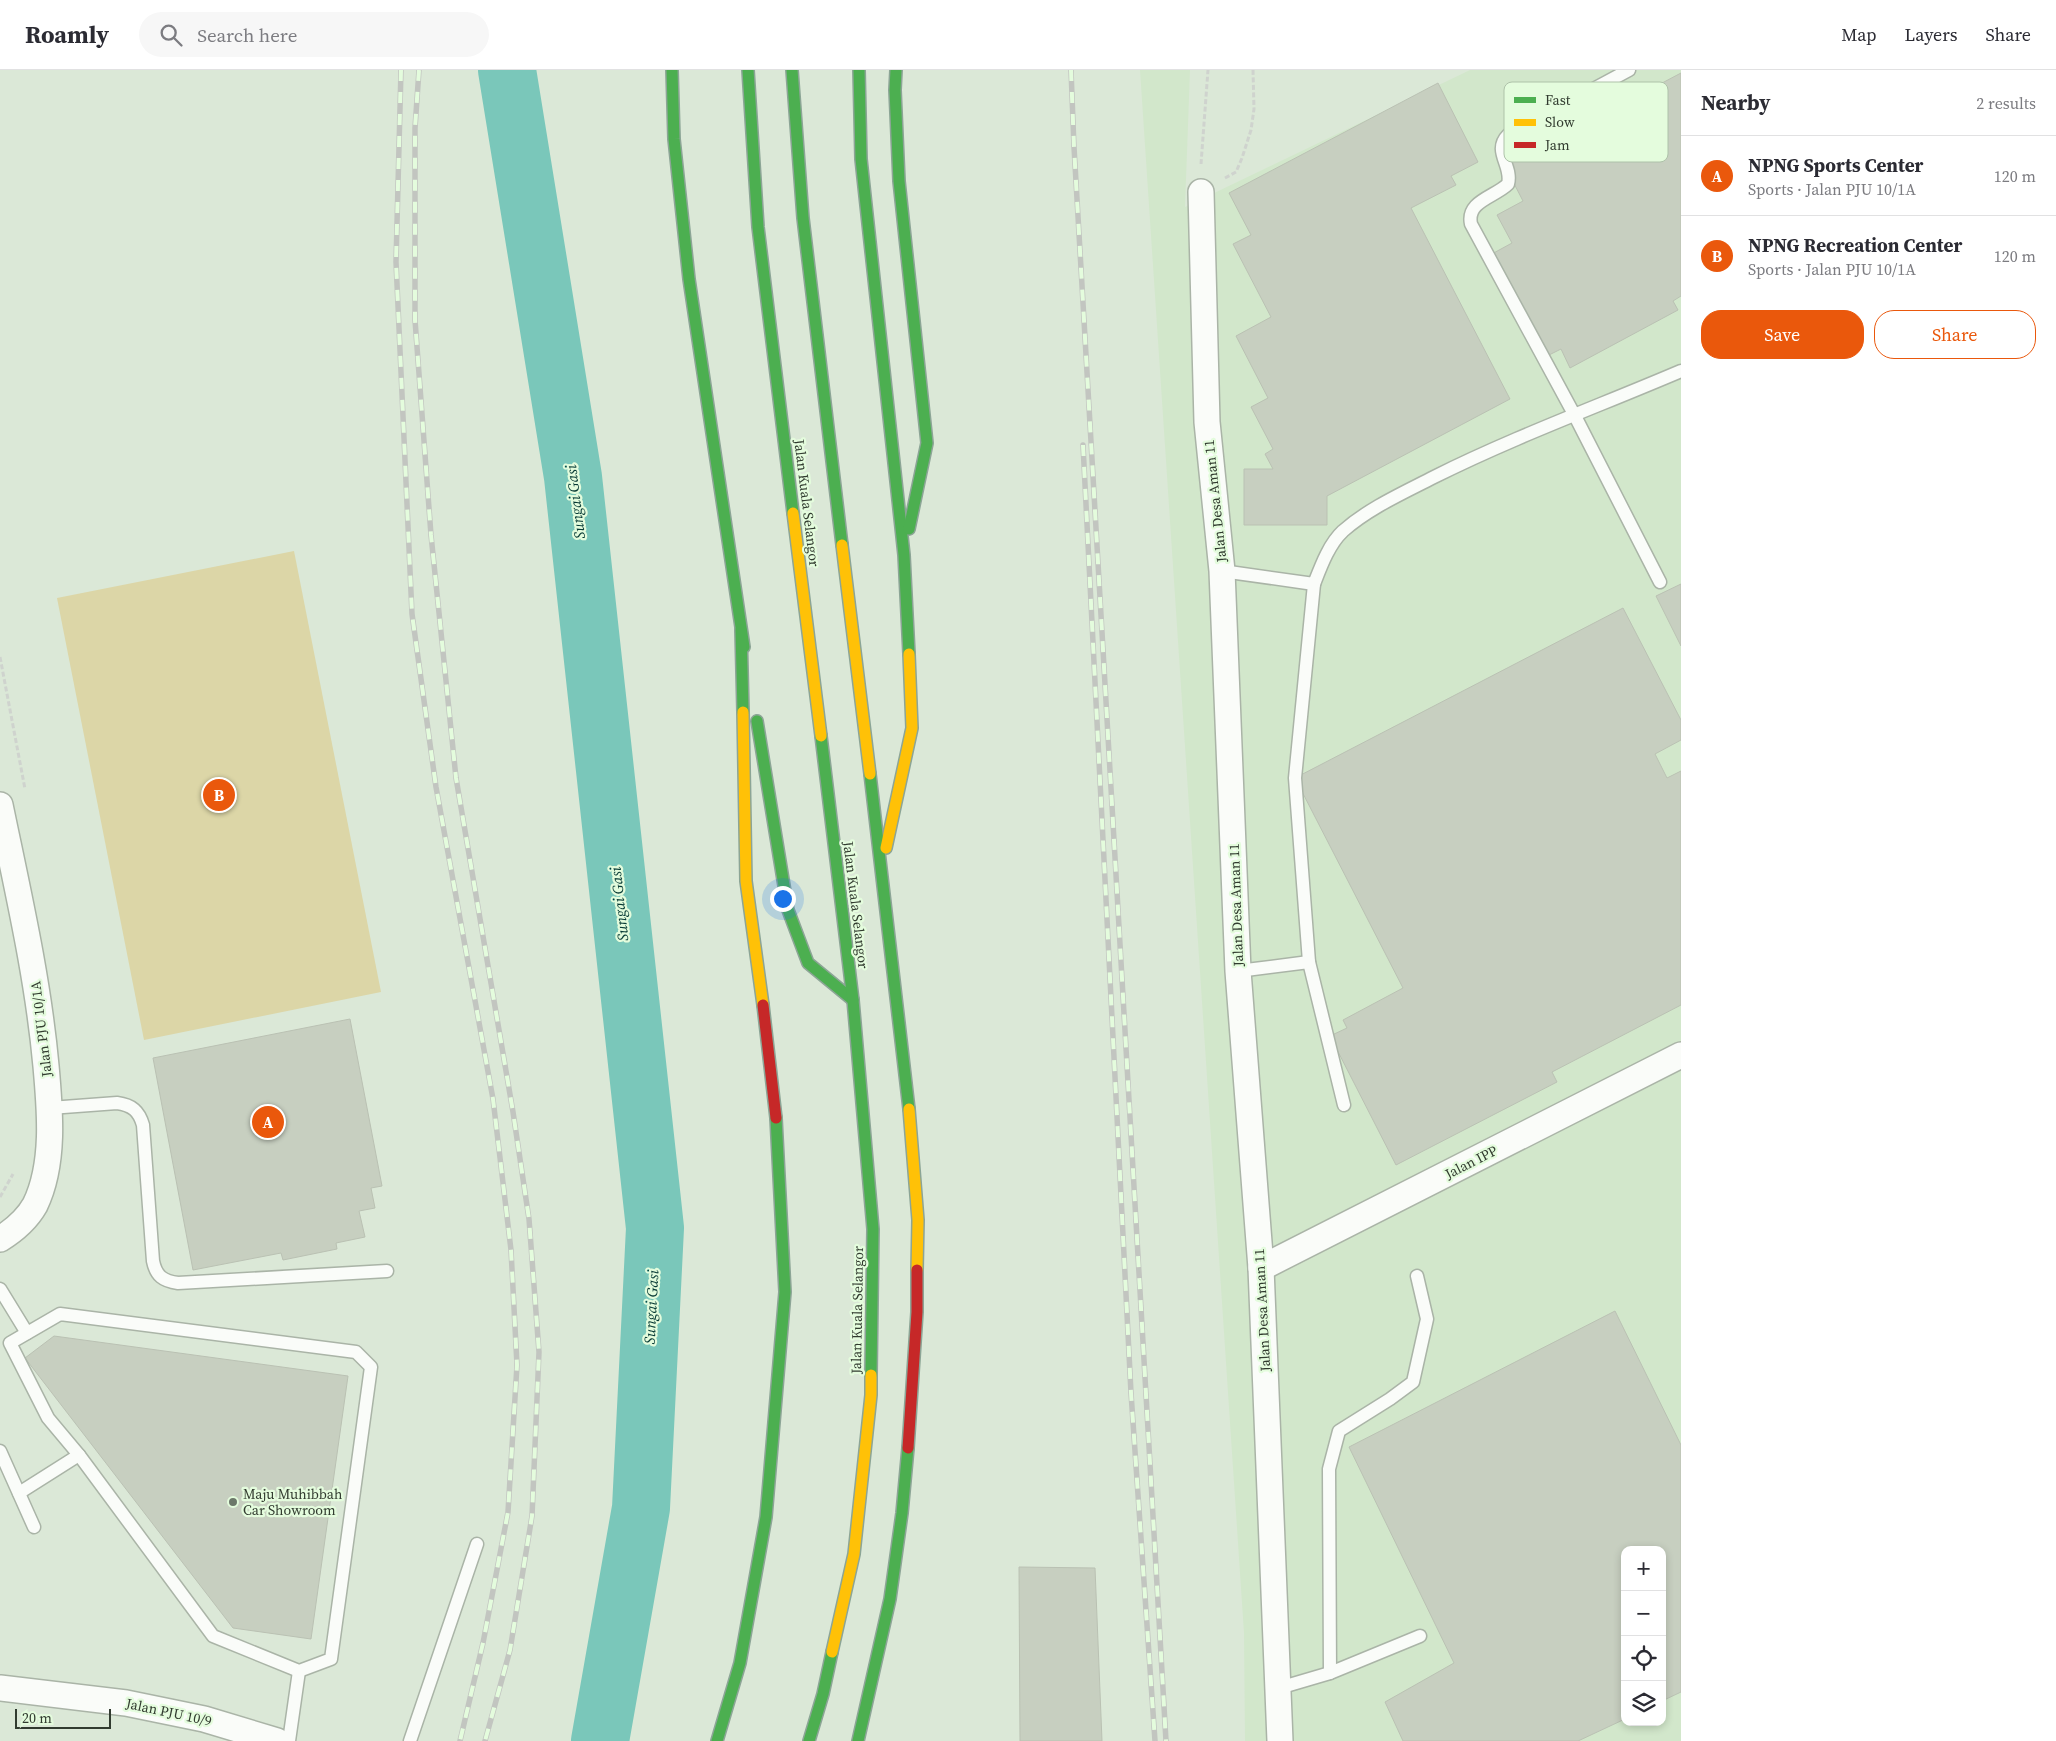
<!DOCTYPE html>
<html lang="en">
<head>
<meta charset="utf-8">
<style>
	body { margin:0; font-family:"Source Serif 4",serif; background:#f7f7f7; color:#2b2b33 }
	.controls { position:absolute; right:15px; bottom:15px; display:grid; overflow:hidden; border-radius:10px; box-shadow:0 2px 8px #0003 }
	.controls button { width:45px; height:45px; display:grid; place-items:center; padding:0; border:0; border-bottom:1px solid #e1e1e2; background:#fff; color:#2b2b33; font:25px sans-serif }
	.scale { position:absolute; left:15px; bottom:12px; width:96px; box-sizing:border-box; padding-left:5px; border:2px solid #313b2f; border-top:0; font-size:14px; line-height:18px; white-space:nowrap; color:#313b2f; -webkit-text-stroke:4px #e4fcdd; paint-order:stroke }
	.you { position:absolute; left:782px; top:828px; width:18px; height:18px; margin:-12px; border:4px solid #fff; border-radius:50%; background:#1a73e8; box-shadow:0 0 0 8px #1a73e833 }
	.badge { display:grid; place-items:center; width:32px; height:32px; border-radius:50%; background:#ea580c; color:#fff; font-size:16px; font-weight:700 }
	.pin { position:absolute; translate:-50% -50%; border:2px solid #fff; box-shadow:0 1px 5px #0006 }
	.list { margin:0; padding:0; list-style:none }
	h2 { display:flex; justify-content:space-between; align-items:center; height:65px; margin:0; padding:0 20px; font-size:21px }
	h2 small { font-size:16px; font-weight:400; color:#7c7c81 }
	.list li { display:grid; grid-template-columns:32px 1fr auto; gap:15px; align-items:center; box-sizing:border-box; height:80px; padding:0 20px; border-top:1px solid #e1e1e2 }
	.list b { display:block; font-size:19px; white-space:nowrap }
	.list p { margin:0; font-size:16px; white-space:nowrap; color:#7c7c81 }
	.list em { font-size:16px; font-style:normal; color:#7c7c81 }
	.actions { display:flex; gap:10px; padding:15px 20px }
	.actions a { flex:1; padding:11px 0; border:1px solid #ea580c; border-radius:20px; text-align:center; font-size:18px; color:#ea580c }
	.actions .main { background:#ea580c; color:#fff }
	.icon { flex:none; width:28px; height:28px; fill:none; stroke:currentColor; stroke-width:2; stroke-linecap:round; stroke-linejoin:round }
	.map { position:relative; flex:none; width:1681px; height:1671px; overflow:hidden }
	header { display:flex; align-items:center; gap:30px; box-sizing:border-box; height:70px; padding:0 25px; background:#fff; border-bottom:1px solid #e1e1e2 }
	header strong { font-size:24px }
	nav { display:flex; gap:28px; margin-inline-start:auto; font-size:18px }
	.search { width:350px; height:45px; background:#f7f7f7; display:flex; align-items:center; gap:12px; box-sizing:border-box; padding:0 18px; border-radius:28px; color:#7c7c81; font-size:19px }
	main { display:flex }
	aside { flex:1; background:#fff }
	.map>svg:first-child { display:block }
	.built { fill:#d2e7cb; fill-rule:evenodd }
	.green { fill:#dcd6a7 }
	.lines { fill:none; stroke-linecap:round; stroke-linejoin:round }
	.river { stroke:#7ac7ba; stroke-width:58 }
	.building { fill:#c7cfc0; stroke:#bac1b3 }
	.lane-casing { stroke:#aab4a7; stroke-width:15 }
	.street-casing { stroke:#aab4a7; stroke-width:28 }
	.fast-casing { stroke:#8ca596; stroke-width:14 }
	.slow-casing { stroke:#8ca596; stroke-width:14 }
	.jam-casing { stroke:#8ca596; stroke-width:14 }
	.path { stroke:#cfd3ce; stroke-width:3; stroke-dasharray:5 2.5; stroke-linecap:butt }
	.lane { stroke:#fafcf9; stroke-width:12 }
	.street { stroke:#fafcf9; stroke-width:25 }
	.fast { stroke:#4caf50; stroke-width:11 }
	.slow { stroke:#ffc107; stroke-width:11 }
	.jam { stroke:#c62828; stroke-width:11 }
	.rail-casing { stroke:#c2c5c0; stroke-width:5.5 }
	.rail { stroke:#e4fcdd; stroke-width:4; stroke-dasharray:11; stroke-linecap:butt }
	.poi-dot { fill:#6c786a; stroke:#e4fcdd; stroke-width:2 }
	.labels { text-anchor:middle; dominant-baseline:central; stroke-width:4.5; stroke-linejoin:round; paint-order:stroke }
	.street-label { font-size:14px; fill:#313b2f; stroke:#e4fcdd }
	.poi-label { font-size:14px; fill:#313b2f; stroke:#e4fcdd; text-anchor:start }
	.water-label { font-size:15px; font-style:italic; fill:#073a35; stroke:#e4fcdd }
	.key { fill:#e4fcdd; stroke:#aec2a9; stroke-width:1 }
	.key-label { font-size:14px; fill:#313b2f }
</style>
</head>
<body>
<header>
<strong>Roamly</strong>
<div class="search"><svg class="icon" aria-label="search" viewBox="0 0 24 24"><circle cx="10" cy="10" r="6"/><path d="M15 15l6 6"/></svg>Search here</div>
<nav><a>Map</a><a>Layers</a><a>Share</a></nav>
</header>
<main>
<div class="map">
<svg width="1681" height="1671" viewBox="0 0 1681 1671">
	<rect width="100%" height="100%" fill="#dbe8d7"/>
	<path class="built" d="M1140,0H1190L1185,137L1470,0H1681V1671H1245L1244,1563ZM1625,1480H1662V1652H1625Z"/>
	<path class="green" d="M294,481L381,922L144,970L57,528Z"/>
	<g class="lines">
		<path class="river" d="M507,0L573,407L655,1158L641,1438L600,1671"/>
	</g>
	<g class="building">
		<path d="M1681,3V226L1673,231L1678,240L1570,298L1561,279L1543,288L1490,185L1512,173L1497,145L1523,131L1505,96Z"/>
		<path d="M1438,13L1478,92L1451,106L1456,115L1411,138L1510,329L1327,426V455H1244V399H1273L1265,384L1273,379L1251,337L1268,328L1236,266L1271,247L1233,174L1251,165L1229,123Z"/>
		<path d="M1681,514V576L1656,526Z"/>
		<path d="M1623,538L1681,650V670L1655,684L1667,708L1681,701V935L1552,1002L1557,1012L1396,1095L1330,966L1347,958L1343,950L1403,918L1295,708Z"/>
		<path d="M350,949L382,1116L371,1118L375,1138L359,1141L365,1167L336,1173L337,1179L283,1190L281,1183L193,1200L153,988Z"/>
		<path d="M1615,1241L1681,1375V1622L1662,1631V1480H1625V1649L1578,1671H1403L1385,1632L1454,1593L1349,1377Z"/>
		<path d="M54,1266L348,1306L311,1569L233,1558L25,1288Z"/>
		<path d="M1019,1497L1095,1498L1102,1671H1020Z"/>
	</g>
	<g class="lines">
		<g class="lane-casing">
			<g id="lane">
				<path d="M1629,0L1508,65C1492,81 1513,96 1508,114C1495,127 1466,131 1471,154L1575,346L1660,512"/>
				<path d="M1222,501L1314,514L1295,708L1309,892L1344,1035"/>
				<path d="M1314,514C1321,496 1329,474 1343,461C1369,438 1403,423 1434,407C1514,367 1599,336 1681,301"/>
				<path d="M1238,901L1309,892"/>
				<path d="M50,1038L117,1033C132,1035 139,1041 143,1055L153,1191C156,1206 163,1211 178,1213L387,1201"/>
				<path d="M0,1219L27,1263"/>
				<path d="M60,1244L356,1282L371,1297L331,1589L299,1601L213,1566L79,1385L48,1348L10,1273Z"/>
				<path d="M0,1381L34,1457"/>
				<path d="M19,1423L79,1385"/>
				<path d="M1330,1603L1329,1399L1339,1361L1390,1329L1413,1312L1427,1249L1417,1206"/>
				<path d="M1279,1618L1330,1603L1420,1566"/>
				<path d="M289,1671L299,1601"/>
				<path d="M410,1671L477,1474"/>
			</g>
		</g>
		<g class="street-casing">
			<g id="street">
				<path d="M1201,122L1207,352L1222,501L1238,901L1261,1198L1280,1671"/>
				<path d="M0,735C18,822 38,908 46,996C50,1040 55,1094 35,1135C27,1149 13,1161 0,1169"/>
				<path d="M1261,1198L1681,985"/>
				<path d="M0,1618L126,1633L204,1649L277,1671"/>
			</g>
		</g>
		<g class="fast-casing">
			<g id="fast">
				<path d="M672,0L674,69L689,209L744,577"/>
				<path d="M748,0L758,157L793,443"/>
				<path d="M792,0L803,148L842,475"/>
				<path d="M859,0L861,89L904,485L909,584"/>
				<path d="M896,0L895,20L899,111L927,373L909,459"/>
				<path d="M741,560L743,642"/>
				<path d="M757,651L788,840L808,893L853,930"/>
				<path d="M821,666L853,930L873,1159L871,1305"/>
				<path d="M870,704L909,1039"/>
				<path d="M717,1671L740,1593L766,1447L785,1222L776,1048"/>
				<path d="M809,1671L823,1624L832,1582"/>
				<path d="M858,1671L890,1529L902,1443L908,1378"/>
			</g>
		</g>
		<g class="slow-casing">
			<g id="slow">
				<path d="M793,443L821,666"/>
				<path d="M842,475L870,704"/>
				<path d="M743,642L746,811L763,935"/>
				<path d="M886,778L912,658L909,584"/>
				<path d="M909,1039L918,1150L917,1200"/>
				<path d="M832,1582L854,1484L871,1325V1305"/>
			</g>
		</g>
		<g class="jam-casing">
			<g id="jam">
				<path d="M763,935L776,1048"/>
				<path d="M908,1378L917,1242V1200"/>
			</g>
		</g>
		<g class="path">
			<path d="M1201,94L1208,0"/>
			<path d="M1225,108L1236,102L1242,88L1251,60L1254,39L1253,0"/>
			<path d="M0,587L25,719"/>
			<path d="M0,1127L13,1104"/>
		</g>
		<use href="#lane" class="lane"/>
		<use href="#street" class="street"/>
		<use href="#fast" class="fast"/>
		<use href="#slow" class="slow"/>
		<use href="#jam" class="jam"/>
		<g class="rail-casing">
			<g id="rail">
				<path d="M401,0L396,192L412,544L436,717L493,1029L511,1180L517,1295L508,1442L483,1573L460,1671"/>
				<path d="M419,0L415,58V250L431,465L456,708L513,1042L529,1149L539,1282L532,1446L510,1580L485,1671"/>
				<path d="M1071,0L1074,77L1166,1671"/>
				<path d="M1083,375L1131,1323L1155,1671"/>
			</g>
		</g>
		<use href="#rail" class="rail"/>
	</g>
	<circle class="poi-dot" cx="233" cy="1432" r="5"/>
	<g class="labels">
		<g class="street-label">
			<text transform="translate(1215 431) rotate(-96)">Jalan Desa Aman 11</text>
			<text transform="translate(807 433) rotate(83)">Jalan Kuala Selangor</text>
			<text transform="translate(856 835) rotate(83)">Jalan Kuala Selangor</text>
			<text transform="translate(1236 835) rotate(-92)">Jalan Desa Aman 11</text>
			<text transform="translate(41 959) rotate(-97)">Jalan PJU 10/1A</text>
			<text transform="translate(1471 1092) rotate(-27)">Jalan IPP</text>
			<text transform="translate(857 1240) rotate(-89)">Jalan Kuala Selangor</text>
			<text transform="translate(1262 1240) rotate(-93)">Jalan Desa Aman 11</text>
			<text transform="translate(169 1642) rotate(12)">Jalan PJU 10/9</text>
		</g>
		<g class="poi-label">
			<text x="243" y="1424">Maju Muhibbah<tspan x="243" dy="16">Car Showroom</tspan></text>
		</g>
		<g class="water-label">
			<text transform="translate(575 432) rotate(-97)">Sungai Gasi</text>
			<text transform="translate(619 834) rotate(-96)">Sungai Gasi</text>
			<text transform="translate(651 1237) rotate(-87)">Sungai Gasi</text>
		</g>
	</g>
	<rect x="1504" y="12" width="164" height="80" rx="8" class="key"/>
	<rect x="1514" y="27" width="22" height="6" fill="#4caf50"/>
	<rect x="1514" y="49" width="22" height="7" fill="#ffc107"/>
	<rect x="1514" y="72" width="22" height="6" fill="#c62828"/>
	<g class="key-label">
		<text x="1545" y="35">Fast</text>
		<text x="1545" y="57">Slow</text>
		<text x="1545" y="80">Jam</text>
	</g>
</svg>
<div class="controls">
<button>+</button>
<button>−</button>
<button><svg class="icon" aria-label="locate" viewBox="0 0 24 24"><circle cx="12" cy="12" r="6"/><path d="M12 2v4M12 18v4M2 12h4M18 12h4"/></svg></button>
<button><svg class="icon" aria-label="layers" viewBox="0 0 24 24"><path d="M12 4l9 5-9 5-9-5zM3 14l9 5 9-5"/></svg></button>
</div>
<div class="scale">20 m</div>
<div class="you"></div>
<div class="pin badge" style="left:268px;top:1052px">A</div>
<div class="pin badge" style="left:219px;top:725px">B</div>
</div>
<aside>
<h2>Nearby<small>2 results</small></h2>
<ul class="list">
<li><span class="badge">A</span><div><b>NPNG Sports Center</b><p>Sports · Jalan PJU 10/1A</p></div><em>120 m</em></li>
<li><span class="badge">B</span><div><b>NPNG Recreation Center</b><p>Sports · Jalan PJU 10/1A</p></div><em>120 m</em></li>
</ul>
<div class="actions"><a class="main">Save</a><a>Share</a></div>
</aside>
</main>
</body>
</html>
